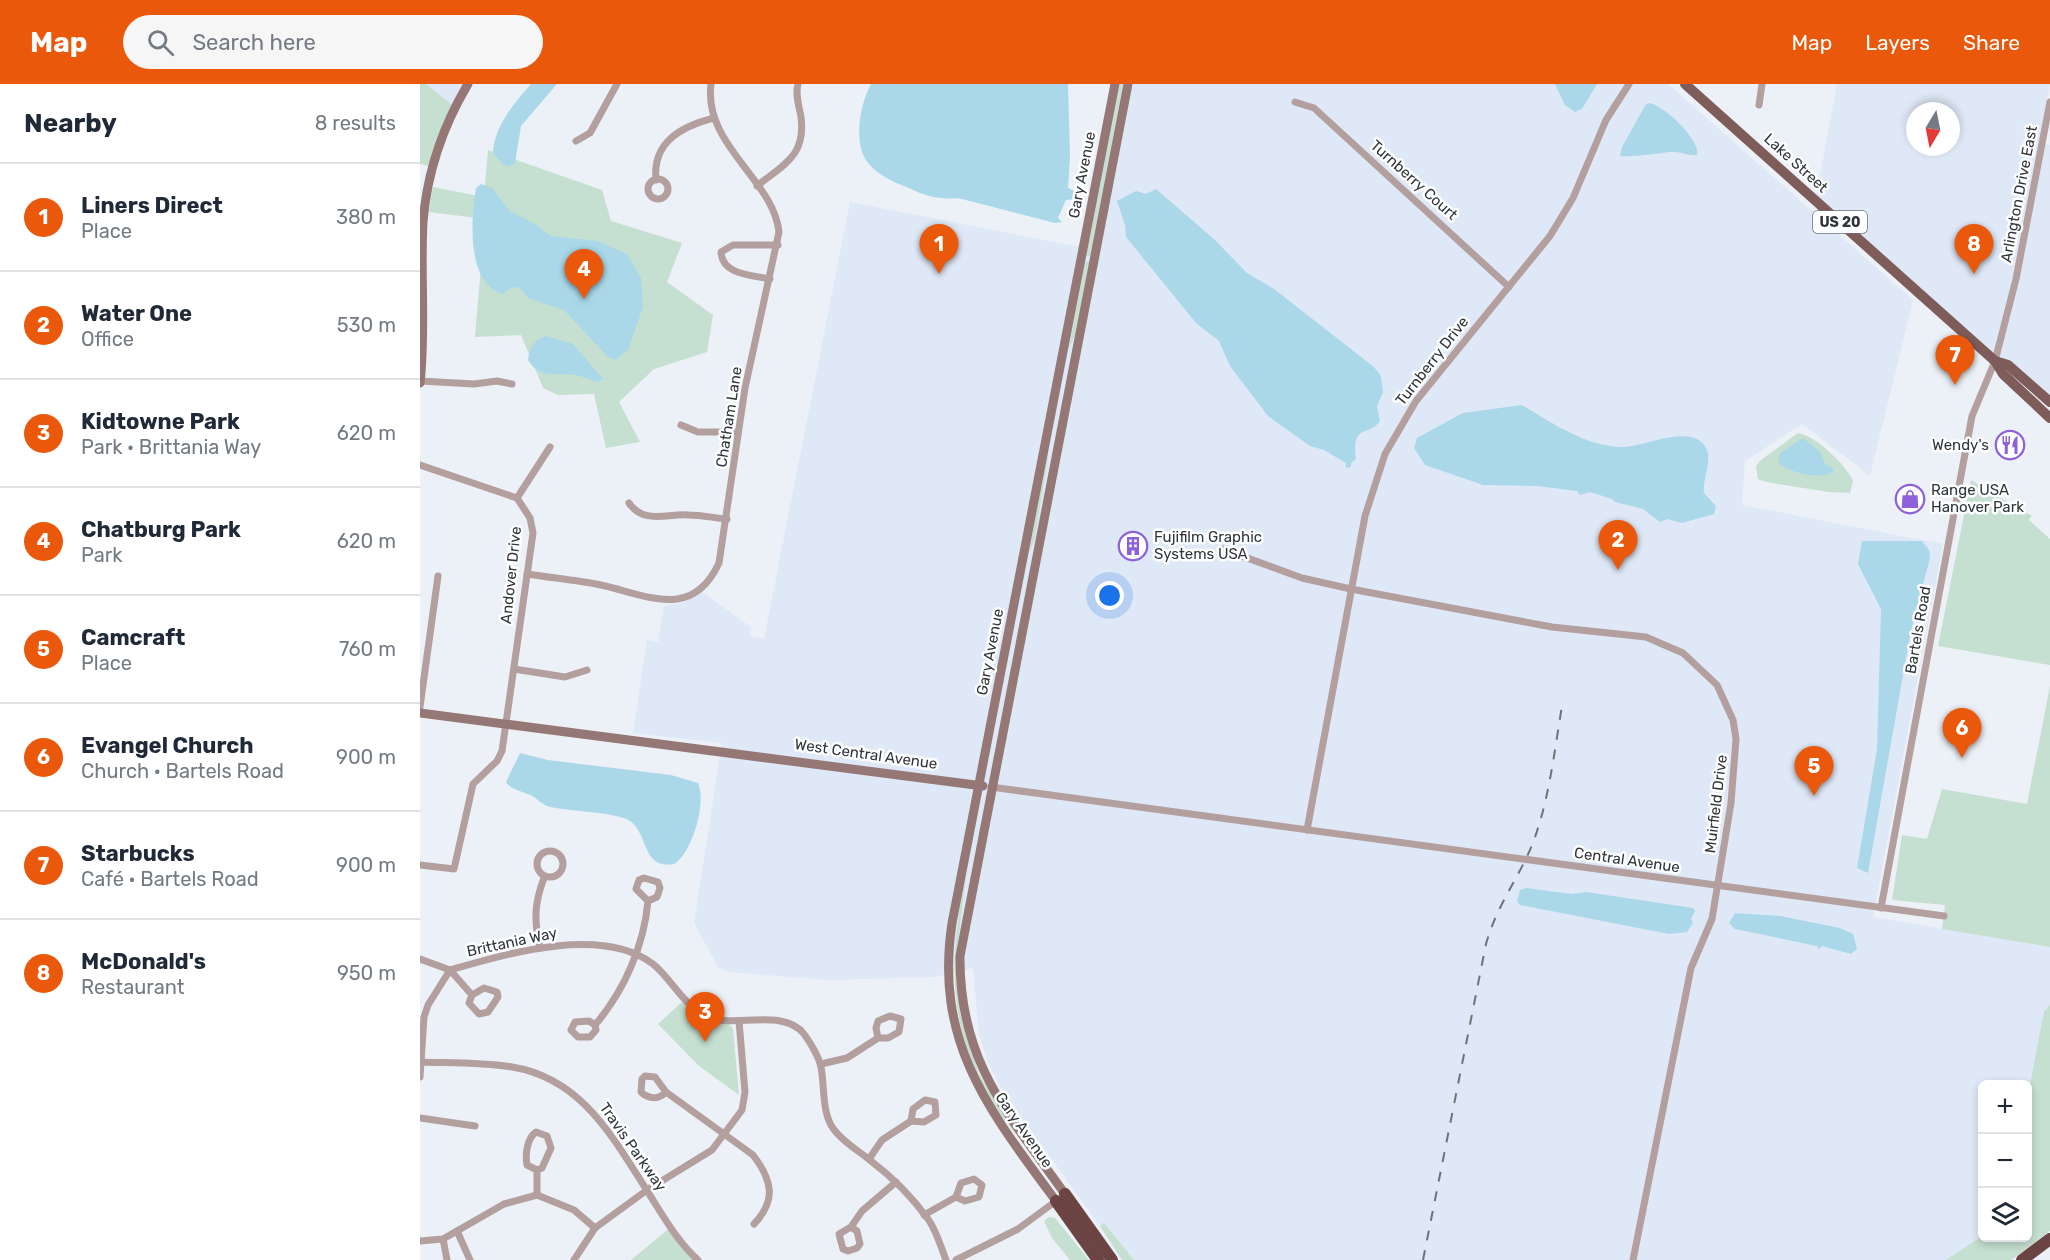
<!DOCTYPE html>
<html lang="en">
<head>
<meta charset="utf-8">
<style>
	body { margin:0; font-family:Rubik,sans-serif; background:#f6f6f7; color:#1f2937 }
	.controls { position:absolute; right:18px; bottom:18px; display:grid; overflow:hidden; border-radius:9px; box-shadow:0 3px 9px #0003 }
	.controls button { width:54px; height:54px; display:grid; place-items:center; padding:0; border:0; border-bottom:2px solid #e0e1e3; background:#fff; color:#1f2937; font:30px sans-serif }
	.compass { position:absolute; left:1486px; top:18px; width:54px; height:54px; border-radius:50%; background:#fff; box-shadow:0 3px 9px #0003; rotate:190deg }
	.you { position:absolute; left:690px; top:512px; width:21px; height:21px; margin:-15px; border:4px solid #fff; border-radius:50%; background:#1a73e8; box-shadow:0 0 0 9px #1a73e833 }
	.badge { display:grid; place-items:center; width:39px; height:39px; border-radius:50%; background:#ea580c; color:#fff; font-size:20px; font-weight:700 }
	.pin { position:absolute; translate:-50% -50px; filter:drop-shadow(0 2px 3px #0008) }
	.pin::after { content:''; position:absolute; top:32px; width:21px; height:18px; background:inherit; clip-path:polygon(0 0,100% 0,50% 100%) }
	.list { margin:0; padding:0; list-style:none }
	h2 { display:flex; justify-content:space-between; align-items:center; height:78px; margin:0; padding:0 24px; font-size:26px }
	h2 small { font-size:20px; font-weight:400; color:#747a83 }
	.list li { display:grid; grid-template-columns:39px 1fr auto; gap:18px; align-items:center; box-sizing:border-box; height:108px; padding:0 24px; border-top:2px solid #e0e1e3 }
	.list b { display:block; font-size:22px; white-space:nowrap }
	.list p { margin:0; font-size:20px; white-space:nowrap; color:#747a83 }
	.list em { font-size:20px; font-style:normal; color:#747a83 }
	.icon { flex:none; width:33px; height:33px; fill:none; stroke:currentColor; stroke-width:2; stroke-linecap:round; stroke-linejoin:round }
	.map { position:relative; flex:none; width:1630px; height:1176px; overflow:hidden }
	header { display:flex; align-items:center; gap:36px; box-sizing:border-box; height:84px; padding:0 30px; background:#ea580c; color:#fff }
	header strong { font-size:28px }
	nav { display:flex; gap:33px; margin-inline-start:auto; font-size:21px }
	.search { width:420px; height:54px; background:#f6f6f7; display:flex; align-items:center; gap:15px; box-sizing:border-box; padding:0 21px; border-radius:33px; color:#747a83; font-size:22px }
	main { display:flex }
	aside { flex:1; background:#fff }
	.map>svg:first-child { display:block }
	.built { fill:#dfe8f6; fill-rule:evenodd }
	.green { fill:#c5dfd0 }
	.water { fill:#aad8e9 }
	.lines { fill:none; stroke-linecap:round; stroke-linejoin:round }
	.street { stroke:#b39f9e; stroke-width:7 }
	.secondary { stroke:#957876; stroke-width:9 }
	.primary { stroke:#7e5c5a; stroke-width:10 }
	.highway { stroke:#6b4443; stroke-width:12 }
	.rail { stroke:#6f7276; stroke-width:2; stroke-dasharray:10 10; stroke-linecap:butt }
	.labels { text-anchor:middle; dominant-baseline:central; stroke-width:5; stroke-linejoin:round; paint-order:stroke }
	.shield { fill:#fdfeff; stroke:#6f7173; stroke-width:1.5 }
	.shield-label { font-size:14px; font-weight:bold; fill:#323437 }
	.street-label { font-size:15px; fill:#323437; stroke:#fdfeff }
	.poi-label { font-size:15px; fill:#323437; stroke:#fdfeff; text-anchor:start }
</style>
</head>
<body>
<header>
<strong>Map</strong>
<div class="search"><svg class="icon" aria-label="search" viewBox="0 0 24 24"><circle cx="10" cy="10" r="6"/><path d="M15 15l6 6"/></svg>Search here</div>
<nav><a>Map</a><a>Layers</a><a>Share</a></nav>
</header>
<main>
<aside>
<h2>Nearby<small>8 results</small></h2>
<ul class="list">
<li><span class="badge">1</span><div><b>Liners Direct</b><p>Place</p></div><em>380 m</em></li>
<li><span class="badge">2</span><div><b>Water One</b><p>Office</p></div><em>530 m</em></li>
<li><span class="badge">3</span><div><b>Kidtowne Park</b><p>Park · Brittania Way</p></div><em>620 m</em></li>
<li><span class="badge">4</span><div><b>Chatburg Park</b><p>Park</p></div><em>620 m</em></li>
<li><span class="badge">5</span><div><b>Camcraft</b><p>Place</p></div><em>760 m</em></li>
<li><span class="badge">6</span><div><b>Evangel Church</b><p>Church · Bartels Road</p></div><em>900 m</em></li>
<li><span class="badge">7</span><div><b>Starbucks</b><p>Café · Bartels Road</p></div><em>900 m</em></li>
<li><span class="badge">8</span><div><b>McDonald's</b><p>Restaurant</p></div><em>950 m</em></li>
</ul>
</aside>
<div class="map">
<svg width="1630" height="1176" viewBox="0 0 1630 1176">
	<rect width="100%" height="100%" fill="#ecf1f7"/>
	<g class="built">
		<path d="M6,0H45L33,22Z"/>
		<path d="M690,0H1248L1493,216L1450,392L1382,340L1325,377L1322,421L1523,460L1453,833L1630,863V921L1624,927L1608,1011V1000H1562V1152L1526,1176H714L684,1140L680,1142L583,1008L569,981L559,950L553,884L515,893L409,896L308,888L298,883L274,839L302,659L213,649L227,556L238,558L244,522L262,519L282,508L331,543L330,552L344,555L430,118L660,163Z"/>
		<path d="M1417,0H1630L1594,196L1574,272L1396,112ZM1495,27H1531V63H1495Z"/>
		<path d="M1625,60L1630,61V315L1577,275Z"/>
	</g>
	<g class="green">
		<path d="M0,0H6L33,22L12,83L0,80Z"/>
		<path d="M700,0H703L670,172H666Z"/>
		<path d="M68,66L182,106L191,137L262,159L247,198L293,231L287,268L234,285L199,318L220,358L186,364L174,310L138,311L123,304L101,251L55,253L65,135L9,128L13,103L64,113Z"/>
		<path d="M665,178H669L655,251L649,264Z"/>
		<path d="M1378,349C1395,351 1427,382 1433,397L1430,409L1409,408L1346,398L1338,395L1336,382L1341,376Z"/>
		<path d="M628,373L615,454L608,471L627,373Z"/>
		<path d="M1551,396L1612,432L1609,436L1630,455V581L1518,562Z"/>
		<path d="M1630,602V863L1522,845L1525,821L1472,816L1482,751L1507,755L1522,705L1607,720Z"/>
		<path d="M546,789L536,876L541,933L559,990L598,1053C589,1041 578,1029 570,1017C563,1007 559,994 554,983C526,918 533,857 546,789Z"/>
		<path d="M262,918L282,936L309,940L313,945L319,1011L279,982L238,940Z"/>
		<path d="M1630,921V1147L1591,1176H1526L1562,1152L1608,1154V1011L1624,927Z"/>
		<path d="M629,1133L635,1134L669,1176H650L632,1154L624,1137Z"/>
		<path d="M684,1139L714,1176H702L680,1142Z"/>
		<path d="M251,1143L278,1176H211Z"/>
	</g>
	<g class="water">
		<path d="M111,0H137L101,42L95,79L89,83L83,80L73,69C74,43 94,19 111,0Z"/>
		<path d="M451,0H648L650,73L648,104L654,107L657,115L646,116L638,134L642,138L635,139L538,114C520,116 505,112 489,104C474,98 459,92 449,80C432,61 440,20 451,0Z"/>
		<path d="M1135,0H1177L1162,25L1155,28L1145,21Z"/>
		<path d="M1230,19C1244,22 1281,56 1277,71C1266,72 1260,67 1249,68C1232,70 1217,73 1200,72L1202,63L1226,20Z"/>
		<path d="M61,100L72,104L90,127L115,140L131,152L177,157L207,170L221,194L223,223L208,266L195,276L188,273L144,226L108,214L100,204L93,203L82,210C46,198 51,135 56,104Z"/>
		<path d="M736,105L795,156L827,189L854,205L954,283L961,292L963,308L957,322L960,337C949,353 931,339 936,375L931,379V383L926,384V379L904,366L890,362L848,332L810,282L799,257L776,239L706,153L705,141L697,117L716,107L726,110Z"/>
		<path d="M126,252L153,260L183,295L178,298C170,296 163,292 155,291C136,289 119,295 108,276C109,264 115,255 126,252Z"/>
		<path d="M1102,321C1134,340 1165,362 1203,363C1223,363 1273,338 1286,364C1293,377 1282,395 1284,409L1296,422L1294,430L1262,439L1247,435L1240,438L1223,425L1195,418L1192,415L1170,408L1160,411L1157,407L1117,402L1063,401L1005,381L994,364L997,354L1043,329Z"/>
		<path d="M1383,354L1400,368L1405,380L1413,384V388C1400,396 1373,389 1361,381L1358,376L1360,369Z"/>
		<path d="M1442,457H1502L1509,466L1510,474L1491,546L1448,789L1437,784L1457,665L1461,525L1438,480Z"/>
		<path d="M100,669L128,676L251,691L278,699C287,718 272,770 254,780C219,787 230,742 204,734C180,727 154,728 130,723C122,721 117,714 110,711C101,707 91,706 86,698Z"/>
		<path d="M1106,804L1152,810L1166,808L1273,824L1275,827L1271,835L1273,839L1267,848L1249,850L1100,821L1097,817L1100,806Z"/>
		<path d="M1315,829L1360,832L1420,844L1433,850L1437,865L1431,870L1402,862L1399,865L1397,862L1315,845L1309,839Z"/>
	</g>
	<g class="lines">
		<g class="street">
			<path d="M875,18L894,24L1089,203"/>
			<path d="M1339,21L1342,0"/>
			<path d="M156,57L170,49L197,0"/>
			<circle cx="238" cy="105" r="10"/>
			<path d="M236,96C232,57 263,42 294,34"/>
			<path d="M337,102C364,80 386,72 381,33C379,22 375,10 378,0"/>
			<path d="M350,195C332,191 302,191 301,168L313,161H358"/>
			<path d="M0,297L54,300L77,297L92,300"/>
			<path d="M261,341L278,348H318"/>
			<path d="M0,381L97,414L110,434L113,449L82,667L77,677L53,700L34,785L0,781"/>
			<path d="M97,414L130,363"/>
			<path d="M209,419C224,441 247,429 269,431C282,431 294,434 307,435"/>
			<path d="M803,465L882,494L931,505L1132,543L1226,553L1263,569L1297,601L1313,636L1316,655L1311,719L1292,835L1271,884L1213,1176"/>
			<path d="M107,490C132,494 157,496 181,501C227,511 272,537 299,479L325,304L359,148C354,96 283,61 291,0"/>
			<path d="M94,585L145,593L167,586"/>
			<path d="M0,623L18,492"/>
			<path d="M571,703L1524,832"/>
			<path d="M887,746L945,432L965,370L996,317L1130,152L1153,114L1186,36L1209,0"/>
			<circle cx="130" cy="780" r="13"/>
			<path d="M1461,824L1552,332L1575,277L1596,195L1630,18"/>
			<path d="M120,864C114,837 114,820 124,794"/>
			<path d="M0,875L30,886L52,911L49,919L59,930L68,928L78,913L77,908L64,904L52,911"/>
			<path d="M175,941L169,937L155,938L151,946L158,953H170L176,946L175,941C204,907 224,862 228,817L237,813L240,804L238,798L224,794L219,796L216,805L228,817"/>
			<path d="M0,978C30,979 62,978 92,983C161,994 192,1052 226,1105C242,1130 256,1156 278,1176"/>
			<path d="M401,980L427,974L458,954L456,944L458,937L470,932L481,935L479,948L468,954H458"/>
			<path d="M0,993L4,933L8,921L30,886C86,870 181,841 233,880C253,896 266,927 293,935C319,942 365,925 384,950C390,958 399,973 401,983C405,1003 401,1032 416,1048C426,1060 439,1067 451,1077C472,1093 492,1113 508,1135C516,1146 521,1163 526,1176"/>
			<path d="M246,1008L235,993L225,992L222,995L221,1008C228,1015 239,1016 246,1008L333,1071C352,1096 357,1116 334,1140"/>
			<path d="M0,1034L55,1042"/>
			<path d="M449,1075L462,1056L491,1037L493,1025L505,1016L515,1018L516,1031L504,1038L491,1037"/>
			<path d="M117,1111V1086L122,1084L131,1064L127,1052L116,1048C107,1054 105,1071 107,1081L117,1086"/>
			<path d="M504,1131L536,1113L541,1099L554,1095L562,1101L559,1113L545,1117L536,1113"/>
			<path d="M431,1143L437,1147L440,1160L437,1164L428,1167L423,1165L419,1150L431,1143L442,1127L476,1098"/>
			<path d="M37,1147L50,1176"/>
			<path d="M23,1155L27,1176"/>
			<path d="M0,1157L23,1155L84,1120L117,1111L154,1126L175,1144"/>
			<path d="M154,1176L175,1144L227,1106L292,1066L322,1026L325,1008L319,937"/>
			<path d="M536,1176L598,1145L636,1117"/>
		</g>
		<g class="secondary">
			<path d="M0,299C6,246 0,192 3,138C7,89 23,42 48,0"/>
			<path d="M0,629L563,702"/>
			<path d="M645,1110C588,1030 539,977 540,872L708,0"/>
			<path d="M636,1117C569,1026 514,959 532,839L695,0"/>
		</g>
		<g class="primary">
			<path d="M1265,0L1575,277L1583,290L1630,334"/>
			<path d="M1575,277L1588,281L1630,318"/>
		</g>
		<g class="highway">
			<path d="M645,1110L692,1176"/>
			<path d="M636,1117L678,1176"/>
			<path d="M1602,1176L1630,1155"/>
		</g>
		<path class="rail" d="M1003,1176L1066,860C1077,820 1100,793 1114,756C1130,712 1135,662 1143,616"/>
	</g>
	<defs>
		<g id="restaurant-ring" transform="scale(1.5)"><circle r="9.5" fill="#fdfeff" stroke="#8e60da" stroke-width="1.5"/><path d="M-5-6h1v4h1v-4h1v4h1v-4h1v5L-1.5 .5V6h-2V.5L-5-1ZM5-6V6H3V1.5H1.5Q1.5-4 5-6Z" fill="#8e60da"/></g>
		<g id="shop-ring" transform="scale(1.5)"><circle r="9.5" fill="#fdfeff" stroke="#8e60da" stroke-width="1.5"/><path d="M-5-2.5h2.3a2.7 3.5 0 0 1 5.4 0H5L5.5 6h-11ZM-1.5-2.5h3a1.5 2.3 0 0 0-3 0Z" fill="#8e60da"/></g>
		<g id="building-ring" transform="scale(1.5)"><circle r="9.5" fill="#fdfeff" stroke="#8e60da" stroke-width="1.5"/><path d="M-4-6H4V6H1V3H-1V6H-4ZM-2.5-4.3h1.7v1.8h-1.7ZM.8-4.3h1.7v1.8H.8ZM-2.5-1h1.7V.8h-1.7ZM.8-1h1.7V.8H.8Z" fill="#8e60da"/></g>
	</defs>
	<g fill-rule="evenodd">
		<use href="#restaurant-ring" x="1590" y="361"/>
		<use href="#shop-ring" x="1490" y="415"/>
		<use href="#building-ring" x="713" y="462"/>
	</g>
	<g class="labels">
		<rect class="shield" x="1393" y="127" width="54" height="22" rx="4.5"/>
		<g class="shield-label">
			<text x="1420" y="138">US 20</text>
		</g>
		<g class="street-label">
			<text transform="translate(1376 79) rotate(42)">Lake Street</text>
			<text transform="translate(662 91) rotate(-79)">Gary Avenue</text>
			<text transform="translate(994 96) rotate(42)">Turnberry Court</text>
			<text transform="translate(1599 110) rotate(-79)">Arlington Drive East</text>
			<text transform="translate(1012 277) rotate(-52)">Turnberry Drive</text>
			<text transform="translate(309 333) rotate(-81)">Chatham Lane</text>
			<text transform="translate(91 491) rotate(-84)">Andover Drive</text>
			<text transform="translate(1498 546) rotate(-80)">Bartels Road</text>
			<text transform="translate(570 568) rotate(-79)">Gary Avenue</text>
			<text transform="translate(446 670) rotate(8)">West Central Avenue</text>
			<text transform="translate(1296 720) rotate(-83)">Muirfield Drive</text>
			<text transform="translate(1207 776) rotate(8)">Central Avenue</text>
			<text transform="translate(92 858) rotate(-12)">Brittania Way</text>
			<text transform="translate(604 1046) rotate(55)">Gary Avenue</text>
			<text transform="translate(213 1063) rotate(55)">Travis Parkway</text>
		</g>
		<g class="poi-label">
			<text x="1569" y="361" text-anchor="end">Wendy's</text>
			<text x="1511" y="406">Range USA<tspan x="1511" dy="17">Hanover Park</tspan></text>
			<text x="734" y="453">Fujifilm Graphic<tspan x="734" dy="17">Systems USA</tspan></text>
		</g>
	</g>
</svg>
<div class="controls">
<button>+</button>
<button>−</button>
<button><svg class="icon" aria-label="layers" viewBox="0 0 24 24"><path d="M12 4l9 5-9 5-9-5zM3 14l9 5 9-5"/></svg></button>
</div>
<svg class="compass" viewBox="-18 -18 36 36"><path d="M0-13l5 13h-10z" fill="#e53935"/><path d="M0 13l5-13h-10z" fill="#747a83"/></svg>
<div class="you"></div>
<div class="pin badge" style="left:519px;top:190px">1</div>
<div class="pin badge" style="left:1198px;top:486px">2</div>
<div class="pin badge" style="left:285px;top:958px">3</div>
<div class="pin badge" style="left:164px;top:215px">4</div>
<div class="pin badge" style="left:1394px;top:712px">5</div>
<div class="pin badge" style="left:1542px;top:674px">6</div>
<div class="pin badge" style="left:1535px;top:301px">7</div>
<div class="pin badge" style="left:1554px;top:190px">8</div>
</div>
</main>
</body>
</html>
